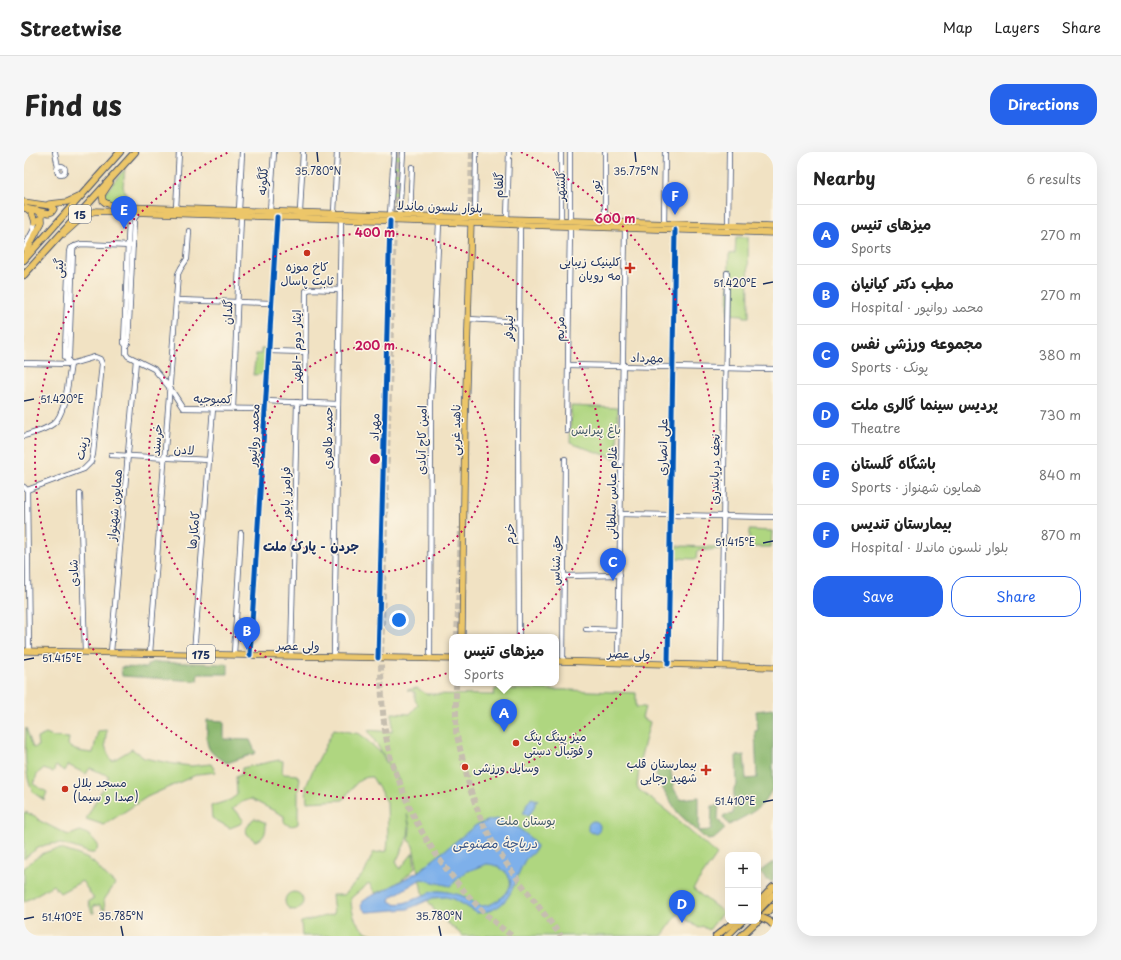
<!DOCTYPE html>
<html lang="en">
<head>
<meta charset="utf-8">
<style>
	body { margin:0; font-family:"Playpen Sans","Playpen Sans Arabic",sans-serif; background:#f6f6f6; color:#222 }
	.controls { position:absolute; right:12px; bottom:12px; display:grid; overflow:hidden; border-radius:8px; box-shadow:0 4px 16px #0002 }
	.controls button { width:36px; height:36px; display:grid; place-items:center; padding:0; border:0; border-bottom:1px solid #e0e0e0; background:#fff; color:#222; font:20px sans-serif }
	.you { position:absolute; left:375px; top:468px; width:14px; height:14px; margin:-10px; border:3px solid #fff; border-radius:50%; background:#1a73e8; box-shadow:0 0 0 6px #1a73e833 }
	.badge { display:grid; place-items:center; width:26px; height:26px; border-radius:50%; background:#2563eb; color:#fff; font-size:13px; font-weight:700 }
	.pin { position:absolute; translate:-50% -33px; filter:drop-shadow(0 1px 2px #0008) }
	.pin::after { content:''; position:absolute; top:21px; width:14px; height:12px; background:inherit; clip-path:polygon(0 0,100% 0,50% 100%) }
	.popup { position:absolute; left:425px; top:482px; width:110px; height:52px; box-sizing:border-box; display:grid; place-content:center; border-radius:8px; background:#fff; filter:drop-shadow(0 1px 3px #0005); font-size:13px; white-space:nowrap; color:#767676 }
	.popup b { font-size:15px; color:#222 }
	.popup::after { content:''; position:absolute; left:50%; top:100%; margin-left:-8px; border:8px solid transparent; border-top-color:#fff }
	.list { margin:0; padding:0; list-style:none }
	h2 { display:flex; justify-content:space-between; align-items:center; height:52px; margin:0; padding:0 16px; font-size:17px }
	h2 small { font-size:13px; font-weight:400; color:#767676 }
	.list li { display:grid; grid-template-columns:26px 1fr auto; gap:12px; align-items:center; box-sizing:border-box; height:60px; padding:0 16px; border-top:1px solid #e0e0e0 }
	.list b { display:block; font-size:15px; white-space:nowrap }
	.list p { margin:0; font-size:13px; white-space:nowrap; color:#767676 }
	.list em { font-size:13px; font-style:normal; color:#767676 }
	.actions { display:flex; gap:8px; padding:12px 16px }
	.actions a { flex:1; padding:9px 0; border:1px solid #2563eb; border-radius:16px; text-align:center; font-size:14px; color:#2563eb }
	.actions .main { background:#2563eb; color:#fff }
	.map { position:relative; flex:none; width:749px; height:784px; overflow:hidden; border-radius:16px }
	header { display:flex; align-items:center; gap:24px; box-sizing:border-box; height:56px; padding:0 20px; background:#fff; border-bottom:1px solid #e0e0e0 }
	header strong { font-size:19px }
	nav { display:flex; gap:22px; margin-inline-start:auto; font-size:14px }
	.intro { display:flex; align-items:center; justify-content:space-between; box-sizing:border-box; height:96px; padding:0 24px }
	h1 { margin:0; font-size:28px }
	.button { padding:10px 18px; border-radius:16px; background:#2563eb; color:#fff; font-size:14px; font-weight:700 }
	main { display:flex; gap:24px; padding:0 24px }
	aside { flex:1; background:#fff; border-radius:16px; box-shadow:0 4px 16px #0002 }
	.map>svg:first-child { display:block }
	.green { fill:#afd680; stroke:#65826f }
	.forest { fill:#8bb76e; stroke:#537366 }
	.water { fill:#7eb0ea; stroke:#4c70a4; fill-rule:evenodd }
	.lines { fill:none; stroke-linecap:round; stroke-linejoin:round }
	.highway-tunnel { stroke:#c6beaf; stroke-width:6; stroke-dasharray:6 3; stroke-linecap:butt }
	.minor-casing { stroke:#3b4a6d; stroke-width:6 }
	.major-casing { stroke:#3b4a6d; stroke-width:7 }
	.highway-casing { stroke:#3b4a6d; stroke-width:8 }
	.minor { stroke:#fff; stroke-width:4.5 }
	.major { stroke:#ecc669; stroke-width:5.5 }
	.highway { stroke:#ecc669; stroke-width:6 }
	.highway-bridge-casing { stroke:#3b4a6d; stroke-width:8; stroke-linecap:butt }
	.highway-bridge { stroke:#ecc669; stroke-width:6 }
	.cycleway-casing { stroke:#fcf5e5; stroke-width:8 }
	.cycleway { stroke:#0057b8; stroke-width:5 }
	.ticks { fill:none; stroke:#1b2f5e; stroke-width:1.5 }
	.ring { fill:none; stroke:#c2185b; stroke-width:2; stroke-dasharray:2 4 }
	.poi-dot { fill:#c8321e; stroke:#fcf5e5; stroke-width:1.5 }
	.labels { text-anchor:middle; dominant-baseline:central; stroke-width:3; stroke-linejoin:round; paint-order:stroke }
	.shield { fill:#fcf5e5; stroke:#5e6a86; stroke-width:1 }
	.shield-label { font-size:11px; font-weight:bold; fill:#1b2f5e }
	.street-label { font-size:12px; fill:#1b2f5e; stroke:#fcf5e5 }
	.poi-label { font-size:12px; fill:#1b2f5e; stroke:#fcf5e5; text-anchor:start }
	.park-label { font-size:12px; fill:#405966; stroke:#fcf5e5 }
	.neighbourhood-label { font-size:13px; font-weight:bold; fill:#1b2f5e; stroke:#fcf5e5 }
	.water-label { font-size:13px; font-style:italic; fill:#395688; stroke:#fcf5e5 }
	.ticks-label { font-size:10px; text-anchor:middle; fill:#1b2f5e; stroke:#fcf5e5; stroke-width:3; stroke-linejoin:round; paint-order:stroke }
	.centre { fill:#c2185b; stroke:#fcf5e5; stroke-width:2 }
	.ring-label { font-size:12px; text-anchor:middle; font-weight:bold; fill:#c2185b; stroke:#fcf5e5; stroke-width:3; stroke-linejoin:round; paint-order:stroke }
</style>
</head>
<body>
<header>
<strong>Streetwise</strong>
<nav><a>Map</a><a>Layers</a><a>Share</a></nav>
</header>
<div class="intro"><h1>Find us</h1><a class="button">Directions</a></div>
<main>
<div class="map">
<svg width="749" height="784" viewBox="0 0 749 784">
	<rect width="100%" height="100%" fill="#fcf5e5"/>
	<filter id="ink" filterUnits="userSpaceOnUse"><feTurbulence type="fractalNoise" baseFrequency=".025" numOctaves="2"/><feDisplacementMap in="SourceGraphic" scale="8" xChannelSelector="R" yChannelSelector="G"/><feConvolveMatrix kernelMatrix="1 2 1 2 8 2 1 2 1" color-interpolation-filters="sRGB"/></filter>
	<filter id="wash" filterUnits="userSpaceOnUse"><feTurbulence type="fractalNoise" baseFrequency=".012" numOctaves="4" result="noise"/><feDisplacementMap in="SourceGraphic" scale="16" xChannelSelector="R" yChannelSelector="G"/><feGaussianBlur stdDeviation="0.9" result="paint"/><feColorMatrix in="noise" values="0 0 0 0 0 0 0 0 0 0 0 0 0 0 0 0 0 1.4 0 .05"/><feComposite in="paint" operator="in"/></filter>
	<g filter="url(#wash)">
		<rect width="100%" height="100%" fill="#f1e2c3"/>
		<g class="green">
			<path d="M371,0H377L374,49H368Z"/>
			<path d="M101,17L99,35L105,47V52L85,51L82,49L80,42Z"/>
			<path d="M712,85H724L725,165H720L719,163L704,162L705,102L711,101Z"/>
			<path d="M242,196L240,222L229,223L232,202H237V197Z"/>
			<path d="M547,254L594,256L593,307L546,291Z"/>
			<path d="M725,378L748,379L747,395H725Z"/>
			<path d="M651,394L696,395V397L673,399L672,407L651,406Z"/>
			<path d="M393,536L402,542L470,543L471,537L545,538L612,541V555H621L618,566L626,570L616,608L613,634L615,638L643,659L693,703L669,737L699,760L685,778L678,774L675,776L654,762L638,784H439L413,762L398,740L389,694L385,688L386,675L383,662L385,674L384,685L372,710L376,717L389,701L391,716C379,728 368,736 351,741L345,731L327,746C327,758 330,771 341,779C344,781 349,782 353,784H278L277,770L310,762L308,743H320L341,720L349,701L363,699L364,687L363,650L348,625C334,624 326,639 319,648L283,650L282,635L288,620L310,577L336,582L356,600L372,627L376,630L344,578L368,580V561L386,562L394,553L391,548V540L383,538Z"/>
			<path d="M2,576L9,596L14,594L13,586L22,582L29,585L45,586L44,593C50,600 61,600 69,601L74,579L83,578C80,593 80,595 88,609L108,597L120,606L150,612L167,614L187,612L192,620L174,622L123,645L80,673L62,667L85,624L66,616L62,622L44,613L41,619L32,614L29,620L19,617L14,621L9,632L23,640L20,648C16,645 12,643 9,640C0,625 1,595 2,576Z"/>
			<path d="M255,608L259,609L258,621L260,622L273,623L276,627L274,639V672C268,675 265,674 260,670V664L227,647L218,650L208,657L214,661L219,668L216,672L206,676L188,666L187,654L206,648L213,643L212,625L218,622V616Z"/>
			<path d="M1,660L11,664L16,669L42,682L46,683L56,679C64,681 69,686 74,693L73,698L70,701H66C38,691 24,684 0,707V661Z"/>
			<path d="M231,666L242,671C242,680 241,687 231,689L223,682L222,677L228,668Z"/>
			<path d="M37,697C48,701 61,704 70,711C77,718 83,726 91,732L80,748L81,757L79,758L76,753L69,754L70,761H68L64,749L70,747L58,729L36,741L29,733L0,750V716C13,705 20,698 37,697Z"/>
			<circle cx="270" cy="749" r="9"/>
		</g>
		<g class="forest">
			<path d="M129,510L204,512V522H174L173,529L98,524L97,515L123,516V513Z"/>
			<path d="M749,557V635C740,657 725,662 705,673L699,665L700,663L709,662L710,636L713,633L712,604L720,603L722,627L733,626L731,579L734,578L732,559Z"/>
			<path d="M183,568L200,569V587L226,588L232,601L203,611C179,598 183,593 183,568Z"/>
			<path d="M646,614L650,637L656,647L675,645V679L687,678L688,654L695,653L694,667L701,677L690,687L683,688L654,661L635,631L632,622L633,616Z"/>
			<path d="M749,710V729L748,730L742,727L735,720Z"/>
		</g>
		<g class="water">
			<path d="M507,646L514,648L511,650V653L505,664L500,662V659L501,658L503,651L507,647Z"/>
			<path d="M474,667C490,673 503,679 512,694C510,704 504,702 500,710C487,735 488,758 453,761L430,747L422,745L409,746L384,757L344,760H342L338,756L337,753L338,750L345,745L361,738L395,719L452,673L466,668ZM462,712C468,712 474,714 479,718C495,731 482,745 467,752C452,758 450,748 439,744C434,742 417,738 412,739C400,740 378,758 366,749L367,746L369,744L397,727L426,734L442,720Z"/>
			<circle cx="570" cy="675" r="6"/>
		</g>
	</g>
	<g filter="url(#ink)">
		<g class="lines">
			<g class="highway-tunnel">
				<path d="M374,0L370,73L357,505C357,536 358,569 365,599C367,610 372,621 376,631C390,671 409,701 435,733C451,752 467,769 488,784"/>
				<path d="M446,70L448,0"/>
				<path d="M433,485L437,375"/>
				<path d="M432,531V580L446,637L458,670L471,694L486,717L537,784"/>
			</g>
			<g class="minor-casing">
				<g id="minor">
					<path d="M31,0L34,15"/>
					<path d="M0,3L1,0"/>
					<circle cx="37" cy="18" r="4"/>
					<path d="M152,57L155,0"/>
					<path d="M215,59L218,0"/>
					<path d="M246,59L250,0"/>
					<path d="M276,60L279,0"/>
					<path d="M310,61L313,0"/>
					<path d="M366,63L370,0"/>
					<path d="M375,64L379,0"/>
					<path d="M386,64L388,15"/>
					<path d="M451,66L452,0"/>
					<path d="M483,67L485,0"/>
					<path d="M537,69V0"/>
					<path d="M546,69V0"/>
					<path d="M581,70V0"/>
					<path d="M640,72L641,0"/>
					<path d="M704,76L705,0"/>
					<path d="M0,96L9,79L11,70"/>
					<path d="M153,148L247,151"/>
					<path d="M445,167L494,170"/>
					<path d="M102,193V201L104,204L130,217L146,236L159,256L241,257"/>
					<path d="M102,193L104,191L110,67L114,61"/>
					<path d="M102,193L100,191L105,67L102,60"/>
					<path d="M245,199L282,200"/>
					<path d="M43,208L45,204L49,97L51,94"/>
					<path d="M0,211L47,212L71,205L76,207L78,212L69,302L67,310L60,317L3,338L0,335"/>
					<path d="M47,212L41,205V198L45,100L46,96L57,92L109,94"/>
					<path d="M545,213L749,217"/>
					<path d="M241,249L314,252"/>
					<path d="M281,251L282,139L286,137L316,138"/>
					<path d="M209,256L217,64"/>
					<path d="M543,279L546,75"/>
					<path d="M0,284C10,281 21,278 29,272C42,263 44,227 47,212"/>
					<path d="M87,303L185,308"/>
					<path d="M3,338L5,499"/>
					<path d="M56,342L61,499"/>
					<path d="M597,362L749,365"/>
					<path d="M541,424L596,423"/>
					<path d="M562,477L595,478"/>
					<path d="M495,485L494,279L496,73"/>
					<path d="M87,500L112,208"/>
					<path d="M126,501L154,122L157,116L163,107L165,79"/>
					<path d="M170,501L189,256"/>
					<path d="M210,502L217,381"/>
					<path d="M226,503L253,65"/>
					<path d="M267,504L273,250"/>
					<path d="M310,505L317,67"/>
					<path d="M354,506L366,69"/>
					<path d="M406,507L407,250L415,71"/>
					<path d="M539,509L541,307"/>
					<path d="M594,510L601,77"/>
					<path d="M644,512L651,78"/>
					<path d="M697,514L703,121"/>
				</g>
			</g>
			<g class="major-casing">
				<g id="major">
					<path d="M0,50L27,54L30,57L28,60L25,61L0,56"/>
					<path d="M82,51L87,53L103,55L749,75"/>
					<path d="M82,51L79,49L78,43L86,31"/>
					<path d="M25,52L43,50L56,44"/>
					<path d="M2,56L8,61L11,70L15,67L18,69L17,72"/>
					<path d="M40,82L62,62L72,59L749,81"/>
					<path d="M0,104L18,70V63L13,58"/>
					<path d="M438,485L441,270L447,72"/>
					<path d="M0,499L428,507"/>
					<path d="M532,509L749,515"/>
				</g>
			</g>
			<g class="highway-casing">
				<g id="highway">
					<path d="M0,108L96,0"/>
					<path d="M0,123L111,0"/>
					<path d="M734,751L749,735"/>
					<path d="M734,759L749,743"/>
					<path d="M734,769L749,754"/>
					<path d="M692,784L711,769"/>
					<path d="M703,784L718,769"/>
					<path d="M717,784L733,769"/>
				</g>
			</g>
			<use href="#minor" class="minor"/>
			<use href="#major" class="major"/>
			<use href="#highway" class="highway"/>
			<g class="highway-bridge-casing">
				<path id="highway-bridge" d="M734,764L745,769L749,773"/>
			</g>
			<use href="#highway-bridge" class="highway-bridge"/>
			<g class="cycleway-casing">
				<g id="cycleway">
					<path d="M226,503L253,65"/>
					<path d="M354,506L366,69"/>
					<path d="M644,512L651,78"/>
				</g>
			</g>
			<use href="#cycleway" class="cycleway"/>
		</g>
	</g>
	<path class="ticks" d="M293,0L294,10M611,0L612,10M739,132L749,130M0,249L10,247M739,391L749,389M0,508L10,506M739,650L749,648M0,767L10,765M97,774L99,784M415,774L417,784"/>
	<g class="ring">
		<circle cx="351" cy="307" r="113"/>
		<circle cx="351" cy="307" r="226"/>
		<path d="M497 0A340 340 0 1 1 205 0"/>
	</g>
	<g class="poi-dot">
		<circle cx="283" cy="101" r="4"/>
		<path d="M604 110h4v4h4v4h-4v4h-4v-4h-4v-4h4z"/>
		<circle cx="492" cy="591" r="4"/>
		<circle cx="441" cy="615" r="4"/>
		<path d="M680 612h4v4h4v4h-4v4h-4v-4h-4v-4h4z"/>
		<circle cx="41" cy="637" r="4"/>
	</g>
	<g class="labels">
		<g class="shield">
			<rect x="45" y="53" width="22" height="18" rx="3"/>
			<rect x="163" y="493" width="28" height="18" rx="3"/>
		</g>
		<g class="shield-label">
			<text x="56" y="62">15</text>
			<text x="177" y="502">175</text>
		</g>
		<g class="street-label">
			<text transform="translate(238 29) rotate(-86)">گلگونه</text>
			<text transform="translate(474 33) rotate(-89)">گلفام</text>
			<text transform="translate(536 34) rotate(-90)">گلشهر</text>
			<text transform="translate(571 35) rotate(-90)">تور</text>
			<text transform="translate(416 54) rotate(2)">بلوار نلسون ماندلا</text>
			<text transform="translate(34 116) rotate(-88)">گیتی</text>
			<text transform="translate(203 160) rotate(-88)">گلدان</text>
			<text transform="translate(484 176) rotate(-90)">نیلوفر</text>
			<text transform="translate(535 177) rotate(-89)">مریم</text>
			<text transform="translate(272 194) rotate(-90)">ایثار دوم -اطهر</text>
			<text transform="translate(623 205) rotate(1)">مهرداد</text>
			<text transform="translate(189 246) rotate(1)">کمبوجیه</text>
			<text transform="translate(350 275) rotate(-88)">مهراد</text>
			<text transform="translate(431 278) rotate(-89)">ناهید غربی</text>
			<text transform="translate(229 283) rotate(-87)">محمد روانپور</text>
			<text transform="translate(303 286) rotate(-89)">حمید طاهری</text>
			<text transform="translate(132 288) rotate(-86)">خرسند</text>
			<text transform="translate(397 288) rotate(-89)">امین کاج آبادی</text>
			<text transform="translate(638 295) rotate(-89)">علی انصاری</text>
			<text transform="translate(57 296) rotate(-78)">زینت</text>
			<text transform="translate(160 297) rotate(3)">لادن</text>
			<text transform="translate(690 317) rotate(-89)">نجف دریابندری</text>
			<text transform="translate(261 341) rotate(-89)">فرامرز پایور</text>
			<text transform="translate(587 341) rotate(-89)">غلام عباس سلطانی</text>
			<text transform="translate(90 353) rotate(-85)">همایون شهنواز</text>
			<text transform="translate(169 378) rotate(-85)">کامکارها</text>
			<text transform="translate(485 382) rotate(-90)">خرم</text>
			<text transform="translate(531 408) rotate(-89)">حق شناس</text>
			<text transform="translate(49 421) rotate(-92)">شادی</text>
			<text transform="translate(274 493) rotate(1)">ولی عصر</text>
			<text transform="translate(605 501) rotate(2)">ولی عصر</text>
		</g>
		<g class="poi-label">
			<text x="597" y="109" text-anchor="end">کلینیک زیبایی<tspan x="597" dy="14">مه رویان</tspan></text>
			<text x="283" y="114" text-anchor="middle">کاخ موزه<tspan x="283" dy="14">ثابت پاسال</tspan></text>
			<text x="500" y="584">میز پینگ پنگ<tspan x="500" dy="14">و فوتبال دستی</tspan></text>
			<text x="673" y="611" text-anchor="end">بیمارستان قلب<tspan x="673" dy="14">شهید رجایی</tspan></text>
			<text x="449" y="615">وسایل ورزشی</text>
			<text x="49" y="630">مسجد بلال<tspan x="49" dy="14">(صدا و سیما)</tspan></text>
		</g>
		<g class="park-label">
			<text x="572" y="277">باغ پیرایش</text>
			<text x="502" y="668">بوستان ملت</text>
		</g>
		<g class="neighbourhood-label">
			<text x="287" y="393">جردن - پارک ملت</text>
		</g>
		<g class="water-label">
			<text x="471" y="690">دریاچهٔ مصنوعی</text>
		</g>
	</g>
	<g class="ticks-label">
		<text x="294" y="23">35.780°N</text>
		<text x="612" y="23">35.775°N</text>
		<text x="711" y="135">51.420°E</text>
		<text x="38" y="251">51.420°E</text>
		<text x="711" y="394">51.415°E</text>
		<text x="38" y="510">51.415°E</text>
		<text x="711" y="653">51.410°E</text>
		<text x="97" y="768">35.785°N</text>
		<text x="415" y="768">35.780°N</text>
		<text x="38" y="769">51.410°E</text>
	</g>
	<circle cx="351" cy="307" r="6" class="centre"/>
	<g class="ring-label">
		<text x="591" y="71">600 m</text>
		<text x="351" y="85">400 m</text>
		<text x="351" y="198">200 m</text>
	</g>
</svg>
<div class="controls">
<button>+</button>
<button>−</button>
</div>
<div class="you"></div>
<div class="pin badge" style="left:480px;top:580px">A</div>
<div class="popup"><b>میزهای تنیس</b>Sports</div>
<div class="pin badge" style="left:223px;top:498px">B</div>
<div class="pin badge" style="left:589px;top:429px">C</div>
<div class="pin badge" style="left:658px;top:771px">D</div>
<div class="pin badge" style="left:100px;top:77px">E</div>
<div class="pin badge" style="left:651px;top:63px">F</div>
</div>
<aside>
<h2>Nearby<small>6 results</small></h2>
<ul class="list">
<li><span class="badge">A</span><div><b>میزهای تنیس</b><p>Sports</p></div><em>270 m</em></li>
<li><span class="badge">B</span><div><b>مطب دکتر کیانیان</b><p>Hospital · محمد روانپور</p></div><em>270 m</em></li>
<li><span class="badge">C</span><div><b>مجموعه ورزشی نفس</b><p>Sports · پونک</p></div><em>380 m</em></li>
<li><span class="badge">D</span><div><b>پردیس سینما گالری ملت</b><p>Theatre</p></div><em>730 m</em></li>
<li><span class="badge">E</span><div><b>باشگاه گلستان</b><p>Sports · همایون شهنواز</p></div><em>840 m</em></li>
<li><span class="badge">F</span><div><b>بیمارستان تندیس</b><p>Hospital · بلوار نلسون ماندلا</p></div><em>870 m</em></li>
</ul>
<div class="actions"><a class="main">Save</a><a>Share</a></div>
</aside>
</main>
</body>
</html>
